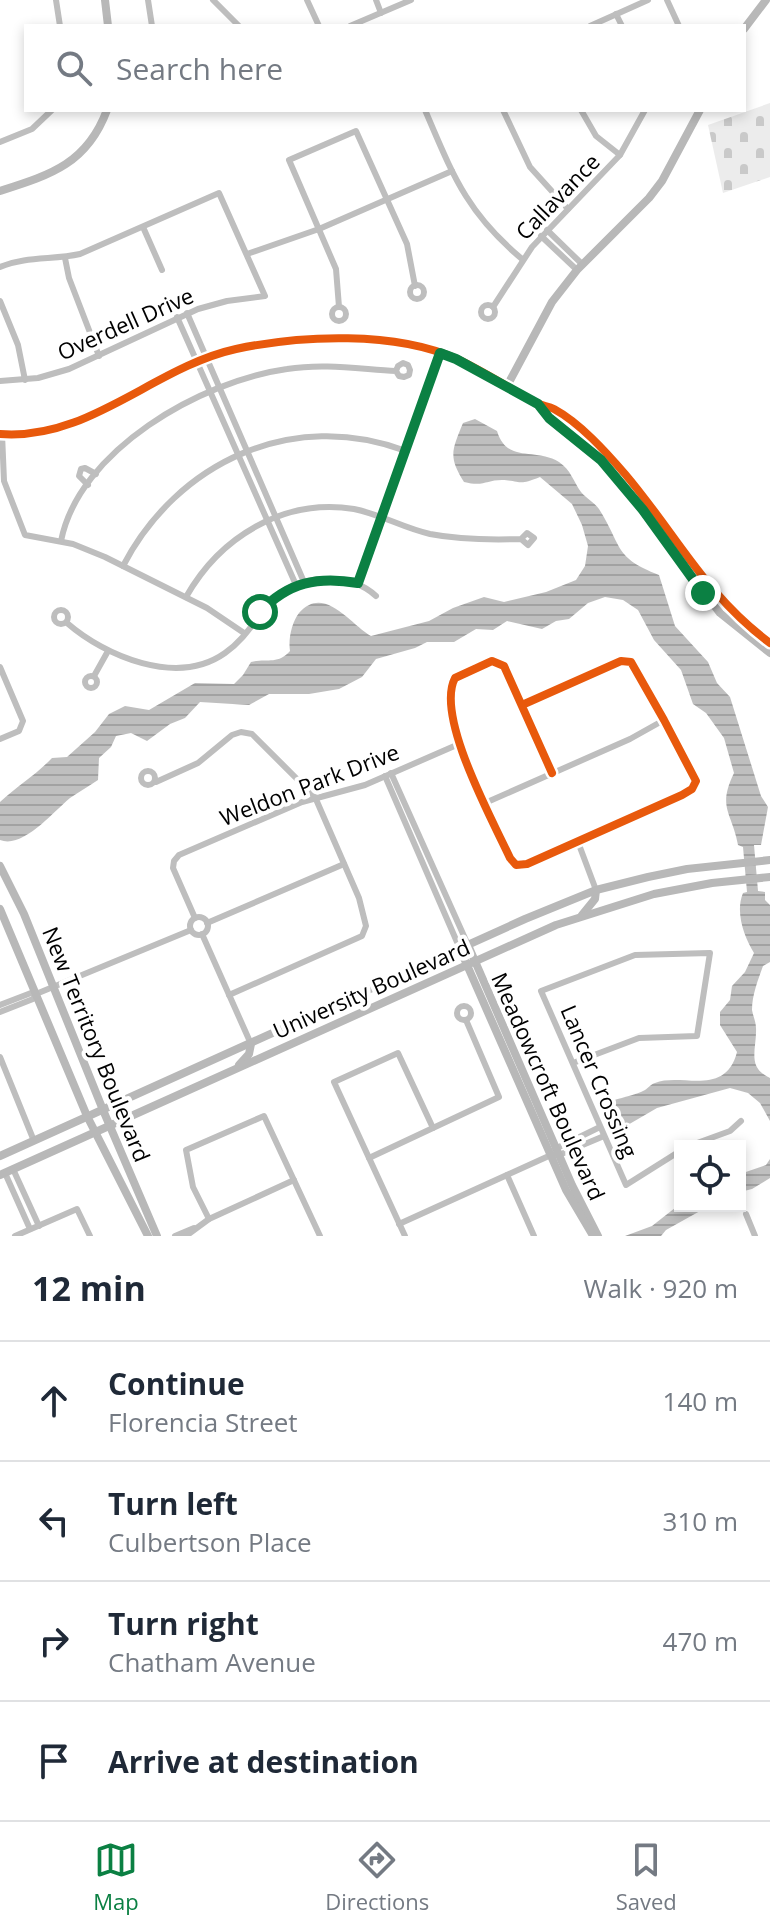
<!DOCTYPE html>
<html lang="en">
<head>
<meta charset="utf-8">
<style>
	body { margin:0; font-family:"Open Sans",sans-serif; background:#f2f2f3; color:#1f2937 }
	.controls { position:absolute; right:24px; bottom:24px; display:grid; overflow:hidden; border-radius:0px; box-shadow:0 4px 12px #0003 }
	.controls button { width:72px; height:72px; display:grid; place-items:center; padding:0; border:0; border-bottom:2px solid #e0e1e3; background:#fff; color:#1f2937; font:40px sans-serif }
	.stop { position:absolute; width:24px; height:24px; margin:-18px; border:6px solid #0b8043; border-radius:50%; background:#fff }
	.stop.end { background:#0b8043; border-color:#fff; box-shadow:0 2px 8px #0008 }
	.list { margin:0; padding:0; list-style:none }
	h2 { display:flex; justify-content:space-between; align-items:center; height:104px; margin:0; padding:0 32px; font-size:34px }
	h2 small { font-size:26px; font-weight:400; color:#747a83 }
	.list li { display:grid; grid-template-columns:52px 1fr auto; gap:24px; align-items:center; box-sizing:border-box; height:120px; padding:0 32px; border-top:2px solid #e0e1e3 }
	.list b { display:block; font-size:30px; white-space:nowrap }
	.list p { margin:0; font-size:26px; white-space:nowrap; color:#747a83 }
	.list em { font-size:26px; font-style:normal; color:#747a83 }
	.icon { flex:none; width:44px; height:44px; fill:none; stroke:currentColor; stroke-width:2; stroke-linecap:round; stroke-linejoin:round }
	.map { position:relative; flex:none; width:770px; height:1236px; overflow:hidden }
	.search { position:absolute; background:#fff; box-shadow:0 4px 12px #0003; left:24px; right:24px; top:24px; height:88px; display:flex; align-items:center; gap:20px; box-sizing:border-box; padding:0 28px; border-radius:0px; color:#747a83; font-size:30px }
	.sheet { height:584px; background:#fff }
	nav { display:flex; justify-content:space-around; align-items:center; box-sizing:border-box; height:112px; border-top:2px solid #e0e1e3; background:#fff; font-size:22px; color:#747a83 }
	nav a { display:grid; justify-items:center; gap:4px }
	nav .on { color:#0b8043 }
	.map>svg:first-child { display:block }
	.cemetery { fill:url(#cemetery-stones) }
	.water { fill:url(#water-rules) }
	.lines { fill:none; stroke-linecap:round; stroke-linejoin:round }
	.street { stroke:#bebebe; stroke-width:6 }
	.secondary { stroke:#b8b8b8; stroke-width:8 }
	.cycleway-casing { stroke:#fff; stroke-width:13 }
	.cycleway { stroke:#e8590c; stroke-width:8 }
	.route { stroke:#0b8043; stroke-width:10 }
	.labels { text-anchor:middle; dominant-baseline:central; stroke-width:8; stroke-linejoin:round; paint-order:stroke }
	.street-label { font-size:22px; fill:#000; stroke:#fff }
</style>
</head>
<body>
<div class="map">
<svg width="770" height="1236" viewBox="0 0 770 1236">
	<defs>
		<pattern id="cemetery-stones" width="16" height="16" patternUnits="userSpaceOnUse" patternTransform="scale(2)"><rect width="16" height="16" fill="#ececec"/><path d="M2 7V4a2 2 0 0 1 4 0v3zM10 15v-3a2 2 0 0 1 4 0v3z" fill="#c9c9c9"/></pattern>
		<pattern id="water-rules" width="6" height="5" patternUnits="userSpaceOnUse" patternTransform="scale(2)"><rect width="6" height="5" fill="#bfbfbf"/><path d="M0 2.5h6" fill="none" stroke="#a2a2a2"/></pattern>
	</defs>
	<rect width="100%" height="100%" fill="#fff"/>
	<path class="cemetery" d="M770,103V177L723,193L708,125Z"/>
	<g class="water">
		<path d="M475,419L497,431C507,464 535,447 559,462C571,470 573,481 581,492C586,498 594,502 599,509C623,547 613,557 659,575L675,626L708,662L717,683L730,697L761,796L768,807L761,845H754L758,891L765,892V900L770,905V962L763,966C758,980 752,995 752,1010C753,1016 756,1022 756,1028C757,1049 746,1067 770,1078V1121L760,1103L748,1093L730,1088L657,1108L626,1126L617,1121L612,1111L614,1100C624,1097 636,1095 645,1090C648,1088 651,1084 655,1083C681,1072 725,1098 737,1052L720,1025V1012L730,1000L732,986L745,972L754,953C744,937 735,912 743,893L747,892L743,847L738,845C732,812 717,808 734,773L724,738L706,713L693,704L681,670L654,640L638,610L623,600L605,597L588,603L569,619L556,621L542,629L507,621L493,630L476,629L454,642H427L415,648L376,659L362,677L339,689L309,694H269L249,705L200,702L185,718L170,724L147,741L131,733L116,736L111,747L99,758L98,780C89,786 79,792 70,798C53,812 23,849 0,840V802C17,786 36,775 52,758L67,757L95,732L109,714L125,706L149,710L195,683L234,684L243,675L251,662C267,658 278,665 290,651C288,639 292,622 299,613C324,584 350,624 371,636L429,621L453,608L484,597L504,602L546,592L576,580L585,566L588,546L582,525L572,504L540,477C517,486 524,481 502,480C486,480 484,487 464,482C448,457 452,450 463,423Z"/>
		<path d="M770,1159V1178L752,1189L740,1192V1174L766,1165Z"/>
		<path d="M680,1204L709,1206L666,1230L661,1236H625L652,1226Z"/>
	</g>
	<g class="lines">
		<g class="street">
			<path d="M56,0L60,26"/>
			<path d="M148,0L152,26"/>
			<path d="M213,0L239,26"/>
			<path d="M307,0L319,26"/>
			<path d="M376,0L381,13"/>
			<path d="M667,0L679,26"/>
			<path d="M616,14L622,26"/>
			<path d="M350,26L411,0"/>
			<path d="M590,26L648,0"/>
			<path d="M425,110C453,175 466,212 522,259"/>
			<path d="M503,110L530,167L568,209"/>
			<path d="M581,110L596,136L620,155"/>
			<path d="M0,142L32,129L52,110"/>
			<path d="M143,227L162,270"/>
			<path d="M547,230L582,264"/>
			<path d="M541,236L577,270"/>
			<path d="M247,254L319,229L452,171"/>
			<path d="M65,258L69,278L99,356"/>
			<path d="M0,267C26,256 53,260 80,254L219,193L265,296L227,301L198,309L69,369L38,378L0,381"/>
			<circle cx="417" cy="292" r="7"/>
			<path d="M0,301L18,345L25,380"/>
			<circle cx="488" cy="312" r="7"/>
			<circle cx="339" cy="314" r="7"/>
			<path d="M339,307L336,269L289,160L356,131L407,244L415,286"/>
			<path d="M493,307L532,247L620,155L645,110"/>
			<path d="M187,313L304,582"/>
			<path d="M177,317L296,585"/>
			<path d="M2,434L4,481L25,535L73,544L105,557L207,608L244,633"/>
			<path d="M88,485L79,476L81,469L85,468L96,474"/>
			<path d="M61,541C79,450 201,381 287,369C324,363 359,369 396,371L399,376L404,377L409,375L410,370L408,365L403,363L398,366L396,371"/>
			<path d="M123,566C177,462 293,408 406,451"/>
			<path d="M358,583L440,353"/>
			<path d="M186,597C220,537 283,498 354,509C380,514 403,528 430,534C461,540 490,540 521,539L528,545L534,538L527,533L521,539"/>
			<circle cx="61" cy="617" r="7"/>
			<path d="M67,623C105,656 177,687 225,653C265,625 265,577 331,579C349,580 363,584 376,596"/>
			<path d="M0,667L23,721L19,731L0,739"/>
			<circle cx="91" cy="682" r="6"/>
			<path d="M94,676L108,651"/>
			<path d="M522,705L621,661L631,662L664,720L696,781L692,789L682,795L527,864L516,865L510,858C492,819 435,716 455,678L492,661L504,666L552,773"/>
			<circle cx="148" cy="778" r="7"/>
			<path d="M391,773L468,945"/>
			<path d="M385,776L460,949"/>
			<path d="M156,782L198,763L232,735L241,732L252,734L315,797L359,898L366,926L362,936L229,995"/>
			<path d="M485,803L630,739L664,720"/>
			<path d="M578,842L596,890"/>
			<circle cx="199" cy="926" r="9"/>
			<path d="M195,918L173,868L174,861L179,855L302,802L365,785L459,744"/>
			<path d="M207,923L344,864"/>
			<path d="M202,934L251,1044"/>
			<path d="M0,1005L31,993L36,994L191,930"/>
			<circle cx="464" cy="1013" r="7"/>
			<path d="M0,1012L33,999L36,994"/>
			<path d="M0,1057L34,1141"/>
			<path d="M573,1063L639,1038L697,1036L710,953L635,955L541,991L626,1185L680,1151"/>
			<path d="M689,1146L730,1131L741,1121"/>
			<path d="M555,1149L600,1127"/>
			<path d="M369,1158L499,1097L466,1020"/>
			<path d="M13,1169L39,1226"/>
			<path d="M5,1173L30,1229"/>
			<path d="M507,1175L534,1236"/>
			<path d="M746,1214L755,1236"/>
			<path d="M209,1219L193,1187L186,1150L264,1116L320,1236"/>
			<path d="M399,1224L551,1155H559L604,1136"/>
			<path d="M15,1236L77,1209L90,1236"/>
			<path d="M175,1236L194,1228"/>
			<path d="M186,1236L209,1219L294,1180"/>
			<path d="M405,1236L334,1082L398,1053L433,1128"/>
		</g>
		<g class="secondary">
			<path d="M105,0L108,26"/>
			<path d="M744,29L766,0"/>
			<path d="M0,191C50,175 87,164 107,110"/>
			<path d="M507,386L552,302L577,270L649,198L662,181L700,110"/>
			<path d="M538,404L549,418L601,460L621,482L720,613L770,653"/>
			<path d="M0,434C89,441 154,367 236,349C302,335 395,331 457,359C485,372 510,389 537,403C542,406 548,406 554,409C580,423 606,452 625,474C676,534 705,595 770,643"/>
			<path d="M0,866L24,914L103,1110L157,1236"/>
			<path d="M0,909L87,1116L148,1236"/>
			<path d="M582,915L595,899L596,890"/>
			<path d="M468,945L572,1185L598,1236"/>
			<path d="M460,949L566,1190L592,1234"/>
			<path d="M239,1065L249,1054L251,1044"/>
			<path d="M0,1156L525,919L596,890L648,877L687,869L770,860"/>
			<path d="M0,1175L556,925L654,894L712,883L770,877"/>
		</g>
		<g class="cycleway-casing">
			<g id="cycleway">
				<path d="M0,434C89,441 154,367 236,349C302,335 395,331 457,359C485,372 510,389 537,403C542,406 548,406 554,409C580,423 606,452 625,474C676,534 705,595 770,643"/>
				<path d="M522,705L621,661L631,662L664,720L696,781L692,789L682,795L527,864L516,865L510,858C492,819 435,716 455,678L492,661L504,666L552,773"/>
			</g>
		</g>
		<use href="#cycleway" class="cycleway"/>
	</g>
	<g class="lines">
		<path class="route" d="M260,612C288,582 318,576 358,583L440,353L456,359L538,404L549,418L601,460L643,510L703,593"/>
	</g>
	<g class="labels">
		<g class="street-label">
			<text transform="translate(557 196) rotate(-46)">Callavance</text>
			<text transform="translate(125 323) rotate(-24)">Overdell Drive</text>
			<text transform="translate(309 784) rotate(-21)">Weldon Park Drive</text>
			<text transform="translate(371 988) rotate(-24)">University Boulevard</text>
			<text transform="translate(97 1044) rotate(68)">New Territory Boulevard</text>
			<text transform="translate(600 1081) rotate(67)">Lancer Crossing</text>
			<text transform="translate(549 1086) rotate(66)">Meadowcroft Boulevard</text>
		</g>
	</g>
</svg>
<div class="controls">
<button><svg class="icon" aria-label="locate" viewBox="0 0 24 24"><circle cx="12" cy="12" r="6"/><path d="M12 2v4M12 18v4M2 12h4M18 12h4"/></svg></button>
</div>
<div class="stop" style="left:260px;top:612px"></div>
<div class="stop end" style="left:703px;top:593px"></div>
<div class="search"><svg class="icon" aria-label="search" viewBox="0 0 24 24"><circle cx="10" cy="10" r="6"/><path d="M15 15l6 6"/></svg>Search here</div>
</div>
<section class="sheet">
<h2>12 min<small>Walk · 920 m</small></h2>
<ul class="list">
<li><svg class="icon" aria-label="ahead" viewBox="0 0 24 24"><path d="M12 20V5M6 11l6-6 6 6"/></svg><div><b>Continue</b><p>Florencia Street</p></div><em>140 m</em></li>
<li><svg class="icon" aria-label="left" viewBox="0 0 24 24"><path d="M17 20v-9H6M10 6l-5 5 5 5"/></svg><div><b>Turn left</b><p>Culbertson Place</p></div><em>310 m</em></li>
<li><svg class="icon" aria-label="right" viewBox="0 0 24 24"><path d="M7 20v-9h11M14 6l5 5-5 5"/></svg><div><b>Turn right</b><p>Chatham Avenue</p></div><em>470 m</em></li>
<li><svg class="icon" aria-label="arrive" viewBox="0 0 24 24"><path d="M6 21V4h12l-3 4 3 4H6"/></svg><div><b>Arrive at destination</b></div></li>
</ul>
</section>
<nav>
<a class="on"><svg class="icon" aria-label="map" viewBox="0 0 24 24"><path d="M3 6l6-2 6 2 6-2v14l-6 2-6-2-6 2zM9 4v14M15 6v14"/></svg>Map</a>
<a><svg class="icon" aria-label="directions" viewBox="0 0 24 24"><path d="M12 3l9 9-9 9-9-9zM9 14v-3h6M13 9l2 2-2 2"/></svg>Directions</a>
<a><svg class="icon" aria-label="saved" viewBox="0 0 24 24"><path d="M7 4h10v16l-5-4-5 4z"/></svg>Saved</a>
</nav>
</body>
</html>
